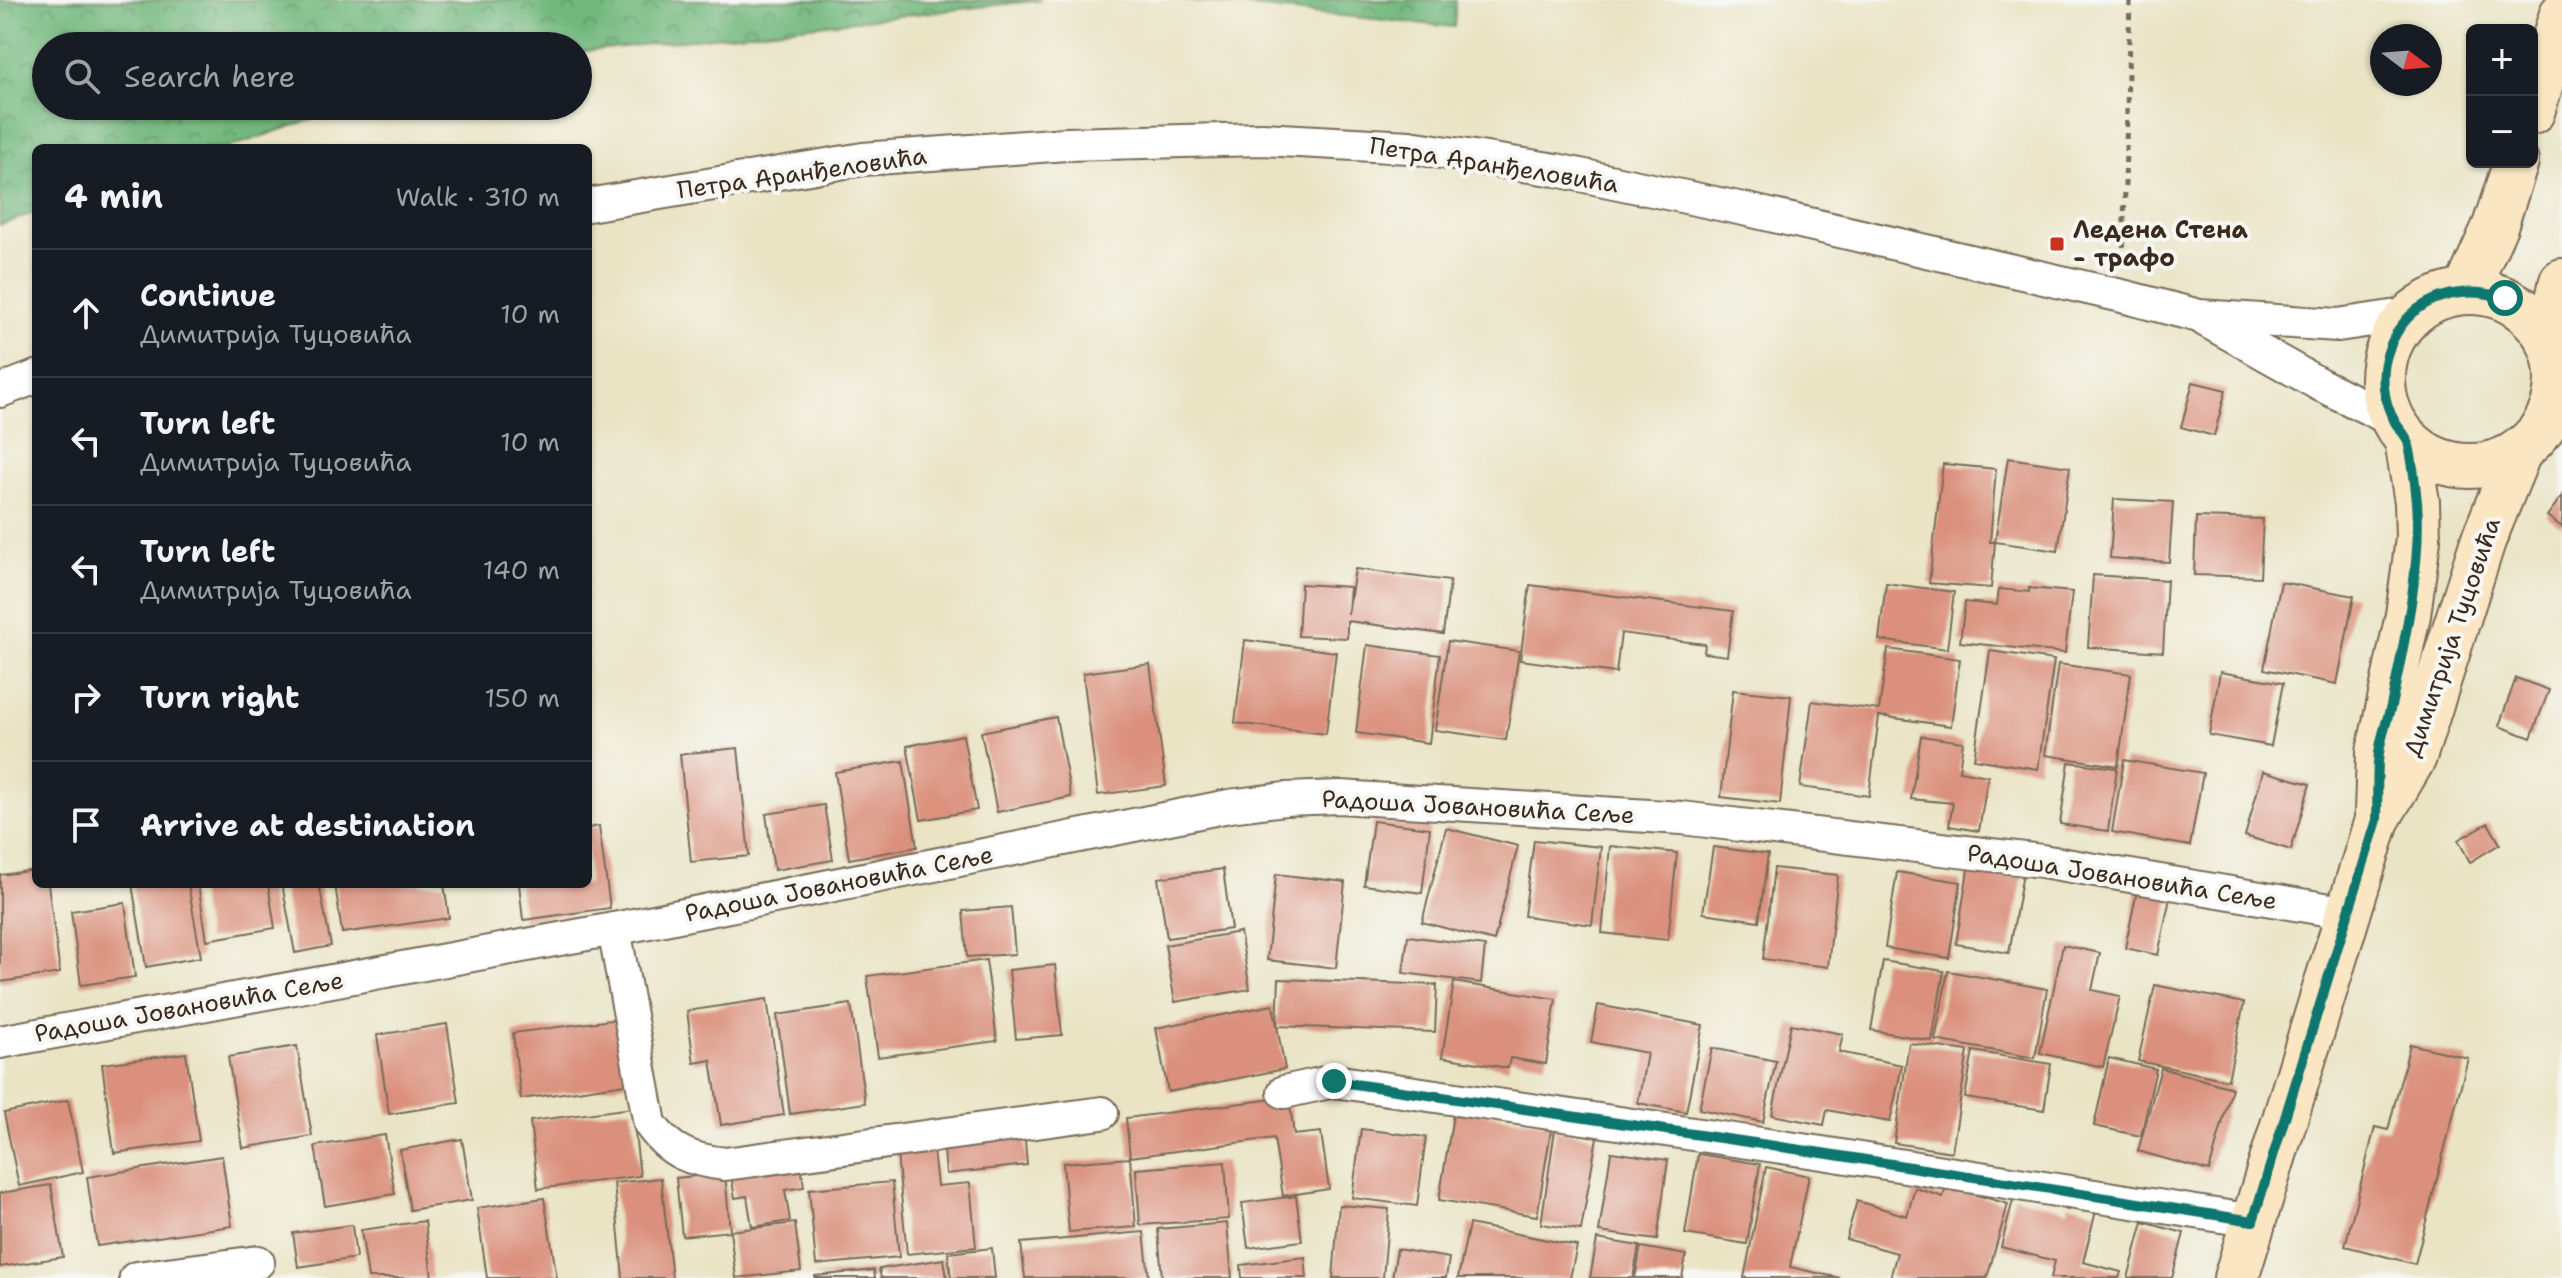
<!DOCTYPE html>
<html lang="en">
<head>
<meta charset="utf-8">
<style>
	body { margin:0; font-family:"Shantell Sans",sans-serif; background:#242831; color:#f1f3f6 }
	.controls { position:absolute; right:24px; top:24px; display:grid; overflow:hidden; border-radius:12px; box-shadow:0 2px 6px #0004 }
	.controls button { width:72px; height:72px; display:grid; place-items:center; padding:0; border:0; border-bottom:2px solid #363941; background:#171b24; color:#f1f3f6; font:40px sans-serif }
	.compass { position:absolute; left:2370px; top:24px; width:72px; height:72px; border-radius:50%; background:#171b24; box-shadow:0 2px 6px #0004; rotate:106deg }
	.stop { position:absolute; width:24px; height:24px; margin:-18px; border:6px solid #0f766e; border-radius:50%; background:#fff }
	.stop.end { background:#0f766e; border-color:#fff; box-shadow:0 2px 8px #0008 }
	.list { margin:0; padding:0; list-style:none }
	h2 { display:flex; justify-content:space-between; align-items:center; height:104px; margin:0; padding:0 32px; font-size:34px }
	h2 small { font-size:26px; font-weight:400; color:#9ea1a6 }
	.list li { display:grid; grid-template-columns:52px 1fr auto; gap:24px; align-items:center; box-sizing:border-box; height:128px; padding:0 32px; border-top:2px solid #363941 }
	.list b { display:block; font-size:30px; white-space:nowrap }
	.list p { margin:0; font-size:26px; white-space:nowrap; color:#9ea1a6 }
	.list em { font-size:26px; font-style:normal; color:#9ea1a6 }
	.icon { flex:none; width:44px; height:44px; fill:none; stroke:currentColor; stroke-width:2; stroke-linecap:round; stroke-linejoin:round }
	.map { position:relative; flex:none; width:2562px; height:1278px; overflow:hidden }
	.search { position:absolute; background:#171b24; box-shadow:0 2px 6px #0004; left:32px; top:32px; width:560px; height:88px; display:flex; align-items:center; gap:20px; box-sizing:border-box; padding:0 28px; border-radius:44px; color:#9ea1a6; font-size:30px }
	.panel { position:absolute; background:#171b24; box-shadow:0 2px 6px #0004; left:32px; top:144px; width:560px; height:744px; border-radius:12px }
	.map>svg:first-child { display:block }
	.forest { fill:url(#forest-crowns); stroke:#56714e; stroke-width:2 }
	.building { fill:#da907b }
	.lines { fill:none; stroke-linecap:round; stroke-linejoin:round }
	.minor-casing { stroke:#786b58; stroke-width:36 }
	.secondary-casing { stroke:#786b58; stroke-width:48 }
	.path { stroke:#786b58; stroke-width:5; stroke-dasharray:6 6; stroke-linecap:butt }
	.minor { stroke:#fff; stroke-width:32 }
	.secondary { stroke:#fbe6c4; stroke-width:44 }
	.route { stroke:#0f766e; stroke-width:10 }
	.poi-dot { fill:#c8321e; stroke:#f6f6f2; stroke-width:3 }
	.labels { text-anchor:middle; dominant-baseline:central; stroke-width:8; stroke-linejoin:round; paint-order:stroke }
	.street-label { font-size:24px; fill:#3b2a1e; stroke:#f6f6f2 }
	.poi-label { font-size:24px; font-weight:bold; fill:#3b2a1e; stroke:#f6f6f2; text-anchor:start }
</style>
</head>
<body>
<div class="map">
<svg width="2562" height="1278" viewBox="0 0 2562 1278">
	<defs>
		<pattern id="forest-crowns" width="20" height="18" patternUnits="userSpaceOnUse" patternTransform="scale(2)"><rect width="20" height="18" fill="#72b87d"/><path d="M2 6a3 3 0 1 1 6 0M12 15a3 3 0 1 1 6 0" fill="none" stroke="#5f9666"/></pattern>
	</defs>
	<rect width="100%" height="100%" fill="#f6f6f2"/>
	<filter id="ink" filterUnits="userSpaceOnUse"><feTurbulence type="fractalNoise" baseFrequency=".0125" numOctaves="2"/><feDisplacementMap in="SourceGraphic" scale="16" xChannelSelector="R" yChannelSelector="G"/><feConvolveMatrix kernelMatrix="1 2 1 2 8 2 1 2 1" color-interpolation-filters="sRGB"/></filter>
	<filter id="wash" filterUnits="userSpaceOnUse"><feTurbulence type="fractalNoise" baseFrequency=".006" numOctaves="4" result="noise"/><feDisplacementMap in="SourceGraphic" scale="32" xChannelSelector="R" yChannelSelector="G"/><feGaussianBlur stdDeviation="1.8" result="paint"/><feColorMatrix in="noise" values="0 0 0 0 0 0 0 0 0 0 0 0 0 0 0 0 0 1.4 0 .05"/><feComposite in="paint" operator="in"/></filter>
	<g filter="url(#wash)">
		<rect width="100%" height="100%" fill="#eae4c5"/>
		<g class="forest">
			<path d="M0,0H1041L578,52V46H46V106H352L227,148H36V212L0,225Z"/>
			<path d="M1182,0H1456L1454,27Z"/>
		</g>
		<g id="blocks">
			<g class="building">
				<path d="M2193,382L2226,390L2214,436L2181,427Z"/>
				<path d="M2008,458L2070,467L2058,551L1995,542Z"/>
				<path d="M1943,464L1996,469L1990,542H1995L1991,588L1929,583Z"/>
				<path d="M2562,496V527L2547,516Z"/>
				<path d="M2114,499L2173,502L2169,562L2110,558Z"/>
				<path d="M2196,517L2263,519L2260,577L2194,575Z"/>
				<path d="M1355,569L1450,581L1443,634L1347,621V638L1298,636L1301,584L1350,587L1348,614Z"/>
				<path d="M2093,575L2167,580L2163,652L2088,647Z"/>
				<path d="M2281,582L2354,596L2337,684L2264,669Z"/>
				<path d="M1886,583L1954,592L1947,649L1879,640Z"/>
				<path d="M1530,585L1733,611L1727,656L1704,653L1705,644L1621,633L1616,673L1520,660Z"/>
				<path d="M2029,588L2072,592L2065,653L1960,642L1965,602L1997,605L1999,589L2029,592Z"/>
				<path d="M1245,640L1336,652L1326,734L1235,723Z"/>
				<path d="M1448,641L1519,651L1506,740L1435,730Z"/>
				<path d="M1367,645L1440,655L1429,743L1356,733Z"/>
				<path d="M1888,649L1960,659L1951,726L1879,716L1869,796L1800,787L1812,701L1879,710Z"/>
				<path d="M1990,651L2054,660L2038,769L1974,759Z"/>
				<path d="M1150,664L1166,786L1098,795L1083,673Z"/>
				<path d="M2058,664L2131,674L2118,766L2045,755Z"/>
				<path d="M2220,672L2283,683L2271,746L2209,735Z"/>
				<path d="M2516,678L2549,690L2531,738L2499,726Z"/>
				<path d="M1733,690L1791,696L1780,804L1721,797Z"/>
				<path d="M1056,717L1071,797L997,812L981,732Z"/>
				<path d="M963,735L977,810L921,820L907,746Z"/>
				<path d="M1921,736L1963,742L1959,771L1988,776L1979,831L1949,826L1953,803L1911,799Z"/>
				<path d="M738,748L749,856L691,862L680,754Z"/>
				<path d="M2124,760L2203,773L2190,846L2112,832Z"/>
				<path d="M903,761L917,847L849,859L835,772Z"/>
				<path d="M2069,762L2117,768L2108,831L2060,824Z"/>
				<path d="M2263,771L2310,784L2291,850L2245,836Z"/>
				<path d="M824,805L833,860L774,870L766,814Z"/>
				<path d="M1373,821L1430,828L1422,893L1364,885Z"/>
				<path d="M2488,823L2500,844L2470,862L2458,840Z"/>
				<path d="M599,826L610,908L523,920L519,884H588V828Z"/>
				<path d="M1446,828L1518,846L1494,941L1422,922Z"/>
				<path d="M1534,840L1601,847L1592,925L1524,916Z"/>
				<path d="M1610,846L1677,853L1668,940L1602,933Z"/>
				<path d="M1713,847L1768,854L1759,921L1703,913Z"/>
				<path d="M1969,864L2023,873L2009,953L1956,944Z"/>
				<path d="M1774,868L1838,875L1828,967L1763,959Z"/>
				<path d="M1223,869L1231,929L1167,938L1158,878Z"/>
				<path d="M36,870V884H48L60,973L0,982V875Z"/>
				<path d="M1897,872L1961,882L1949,958L1885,948Z"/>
				<path d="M1276,874L1345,882L1336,968L1267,960Z"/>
				<path d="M132,884H188L201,957L146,967Z"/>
				<path d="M198,884H268L275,928L207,940Z"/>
				<path d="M282,884H319L331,946L295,953Z"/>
				<path d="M335,884H444L449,918L342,933Z"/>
				<path d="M2137,891L2170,898L2158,955L2125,948Z"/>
				<path d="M125,903L135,977L81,985L71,911Z"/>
				<path d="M1011,907L1015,954L967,957L963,911Z"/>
				<path d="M1240,932L1250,989L1175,1002L1165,945Z"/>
				<path d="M1408,936L1485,946L1481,983L1403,973Z"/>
				<path d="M2063,945L2100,953L2092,990L2120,996L2103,1067L2040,1053Z"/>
				<path d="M986,960L997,1041L878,1057L867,976Z"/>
				<path d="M1883,961L1944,971L1932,1041L1871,1030Z"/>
				<path d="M1055,965L1062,1035L1016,1039L1009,970Z"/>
				<path d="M1948,971L2047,989L2035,1058L1935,1040Z"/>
				<path d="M1279,979L1437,985L1435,1032L1277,1026L1285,1069L1168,1092L1156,1028L1273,1005L1277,1026Z"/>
				<path d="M1454,982L1556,999L1546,1064L1510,1058L1508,1068L1442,1057Z"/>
				<path d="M2155,985L2244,1003L2228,1080L2138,1061Z"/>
				<path d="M767,999L784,1115L721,1125L711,1060L694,1063L687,1011Z"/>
				<path d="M851,1004L865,1103L790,1114L777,1015Z"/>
				<path d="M1598,1005L1703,1025L1686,1112L1638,1103L1647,1053L1591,1042Z"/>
				<path d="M618,1019L626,1084L521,1099L513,1033Z"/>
				<path d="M447,1024L459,1103L389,1114L377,1035Z"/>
				<path d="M1791,1024L1843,1034L1839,1052L1902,1065L1890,1122L1827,1110L1824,1125L1772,1115Z"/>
				<path d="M1909,1043L1968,1051L1952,1152L1894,1143Z"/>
				<path d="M2410,1044L2468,1058L2415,1264L2345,1246L2375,1127L2388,1130Z"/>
				<path d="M297,1046L312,1136L243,1148L228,1057Z"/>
				<path d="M1712,1048L1776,1061L1763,1122L1699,1109Z"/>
				<path d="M1973,1051L2051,1064L2044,1110L1965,1098Z"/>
				<path d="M186,1053L199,1141L114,1153L102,1064Z"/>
				<path d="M2109,1058L2156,1069L2141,1136L2094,1126Z"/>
				<path d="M2161,1068L2232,1088L2209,1171L2138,1151Z"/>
				<path d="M1289,1097L1294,1135L1321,1132L1329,1189L1283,1196L1274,1138L1130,1157L1126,1118Z"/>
				<path d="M68,1100L83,1172L19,1186L4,1113Z"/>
				<path d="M632,1108L640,1176L538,1189L530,1121Z"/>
				<path d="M1454,1109L1552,1124L1537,1216L1439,1200Z"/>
				<path d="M1024,1129L1027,1165L946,1174L943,1138Z"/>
				<path d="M1361,1129L1426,1137L1417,1206L1352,1198Z"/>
				<path d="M1555,1130L1597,1137L1581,1230L1541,1224Z"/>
				<path d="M385,1135L395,1194L325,1206L315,1146Z"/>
				<path d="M462,1139L472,1200L410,1210L400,1150Z"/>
				<path d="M932,1141L937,1186L970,1183L976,1247L907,1254L896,1144Z"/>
				<path d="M1611,1152L1668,1160L1657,1240L1599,1232Z"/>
				<path d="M1698,1154L1760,1164L1747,1244L1685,1234Z"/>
				<path d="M222,1156L232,1226L97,1246L87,1177Z"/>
				<path d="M800,1158L804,1187L785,1190L790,1221L752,1227L747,1196L735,1198L730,1169Z"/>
				<path d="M1130,1158L1136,1227L1069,1232L1063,1163Z"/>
				<path d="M1225,1162L1229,1219L1140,1225L1136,1169Z"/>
				<path d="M1766,1167L1809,1176L1790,1267L1840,1278H1744Z"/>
				<path d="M725,1173L730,1231L795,1223L801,1271L736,1278L730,1231L682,1236L676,1178Z"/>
				<path d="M661,1178L672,1278H623L614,1183Z"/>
				<path d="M892,1182L899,1257L816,1265L809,1189Z"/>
				<path d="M51,1185L63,1257L0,1267V1193Z"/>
				<path d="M1946,1186L2008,1204L1987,1278H1890L1897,1253L1846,1239L1857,1201L1907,1216L1915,1188L1943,1197Z"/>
				<path d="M1296,1196L1302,1241L1248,1248L1242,1203Z"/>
				<path d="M2014,1196L2068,1210L2069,1204L2096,1211L2083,1262L2121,1272L2119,1278H2051L2055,1261L2001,1247Z"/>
				<path d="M544,1198L557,1278H487L477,1208Z"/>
				<path d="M1339,1205L1389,1209L1383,1278H1333Z"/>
				<path d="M425,1221L432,1278H368L361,1230Z"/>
				<path d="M2143,1222L2184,1233L2172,1278H2128Z"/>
				<path d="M1227,1223L1232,1278H1162L1158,1229Z"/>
				<path d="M1469,1224L1577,1246L1570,1278H1458Z"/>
				<path d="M352,1225L356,1258L298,1267L293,1233Z"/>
				<path d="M1144,1232L1149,1278H1025L1021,1243Z"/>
				<path d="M1597,1239L1639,1246L1633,1278H1590Z"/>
				<path d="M1641,1247L1686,1255L1682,1278H1635Z"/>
				<path d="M992,1248L995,1278H951L948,1253Z"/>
				<path d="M1397,1249L1449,1258L1446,1278H1392Z"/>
				<path d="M1305,1257L1307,1278H1242L1241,1265Z"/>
				<path d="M944,1259L947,1278H881L879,1269Z"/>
				<path d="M874,1270L875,1278H815V1276Z"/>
			</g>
		</g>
	</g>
	<g filter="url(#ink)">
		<use href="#blocks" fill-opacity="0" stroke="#786b58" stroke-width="2"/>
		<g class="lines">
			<g class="minor-casing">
				<g id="minor">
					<path d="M588,205L863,159L1066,144L1262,139L1410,147L1556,170L1748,210L2122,296L2199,316L2338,325L2411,314"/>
					<path d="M2205,320L2319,384L2394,421"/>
					<path d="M0,391L36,377"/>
					<path d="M614,929L650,1124C670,1153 691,1160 725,1164L1102,1113"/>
					<path d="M0,1042L614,929L1229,806L1285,799L1340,797L1682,818L2042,861L2348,913"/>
					<path d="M1284,1092L1334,1081L1822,1153L2253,1221"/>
					<path d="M136,1278L258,1262"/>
				</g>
			</g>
			<g class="secondary-casing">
				<g id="secondary">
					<path d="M2532,112L2562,14"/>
					<path d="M2466,291L2495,226L2516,162"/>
					<circle cx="2470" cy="379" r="87"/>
					<path d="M2549,340L2562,281"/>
					<path d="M2377,813L2379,752L2408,615L2418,539L2417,502L2407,440"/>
					<path d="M2236,1278L2377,820L2414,757L2483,541L2520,450"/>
				</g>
			</g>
			<path class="path" d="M2123,259L2130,0"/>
			<use href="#minor" class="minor"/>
			<use href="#secondary" class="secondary"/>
		</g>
	</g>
	<g class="lines" filter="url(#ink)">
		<path class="route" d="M1334,1081L1822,1153L2253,1221L2377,820C2378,798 2376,775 2379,753C2381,737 2387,721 2391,706C2404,644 2422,565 2417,502C2415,483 2413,460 2408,442C2406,435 2399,429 2395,422C2383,402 2380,374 2388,352C2406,299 2455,283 2505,298"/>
	</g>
	<rect class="poi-dot" x="2049" y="236" width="16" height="16" rx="4"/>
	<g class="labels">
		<g class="street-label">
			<text transform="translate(1494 165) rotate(9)">Петра Аранђеловића</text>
			<text transform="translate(802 173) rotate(-8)">Петра Аранђеловића</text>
			<text transform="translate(2452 637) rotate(-71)">Димитрија Туцовића</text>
			<text transform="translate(1478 807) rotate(3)">Радоша Јовановића Сеље</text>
			<text transform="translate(2122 877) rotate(9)">Радоша Јовановића Сеље</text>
			<text transform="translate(839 884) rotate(-11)">Радоша Јовановића Сеље</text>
			<text transform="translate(189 1007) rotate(-10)">Радоша Јовановића Сеље</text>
		</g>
		<g class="poi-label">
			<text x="2073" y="230">Ледена Стена<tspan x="2073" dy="28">- трафо</tspan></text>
		</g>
	</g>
</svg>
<div class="controls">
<button>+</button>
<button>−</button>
</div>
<svg class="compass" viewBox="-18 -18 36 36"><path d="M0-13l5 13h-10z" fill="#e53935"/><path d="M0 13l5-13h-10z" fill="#9ea1a6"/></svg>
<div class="stop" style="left:2505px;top:298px"></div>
<div class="stop end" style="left:1334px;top:1081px"></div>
<div class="search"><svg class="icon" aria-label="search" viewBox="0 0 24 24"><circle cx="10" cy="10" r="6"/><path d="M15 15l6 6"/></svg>Search here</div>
<section class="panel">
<h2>4 min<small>Walk · 310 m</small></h2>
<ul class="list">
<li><svg class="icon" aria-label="ahead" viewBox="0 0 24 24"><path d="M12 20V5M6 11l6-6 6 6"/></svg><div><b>Continue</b><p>Димитрија Туцовића</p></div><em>10 m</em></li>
<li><svg class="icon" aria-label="left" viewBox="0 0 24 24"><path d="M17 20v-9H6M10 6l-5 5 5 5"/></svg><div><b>Turn left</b><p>Димитрија Туцовића</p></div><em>10 m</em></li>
<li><svg class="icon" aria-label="left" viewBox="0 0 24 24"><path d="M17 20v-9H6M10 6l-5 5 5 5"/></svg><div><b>Turn left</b><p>Димитрија Туцовића</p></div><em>140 m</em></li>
<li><svg class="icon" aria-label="right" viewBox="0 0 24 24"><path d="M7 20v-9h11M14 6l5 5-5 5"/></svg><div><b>Turn right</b></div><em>150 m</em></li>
<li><svg class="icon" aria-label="arrive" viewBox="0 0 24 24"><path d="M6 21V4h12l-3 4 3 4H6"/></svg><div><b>Arrive at destination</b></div></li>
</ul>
</section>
</div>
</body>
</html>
